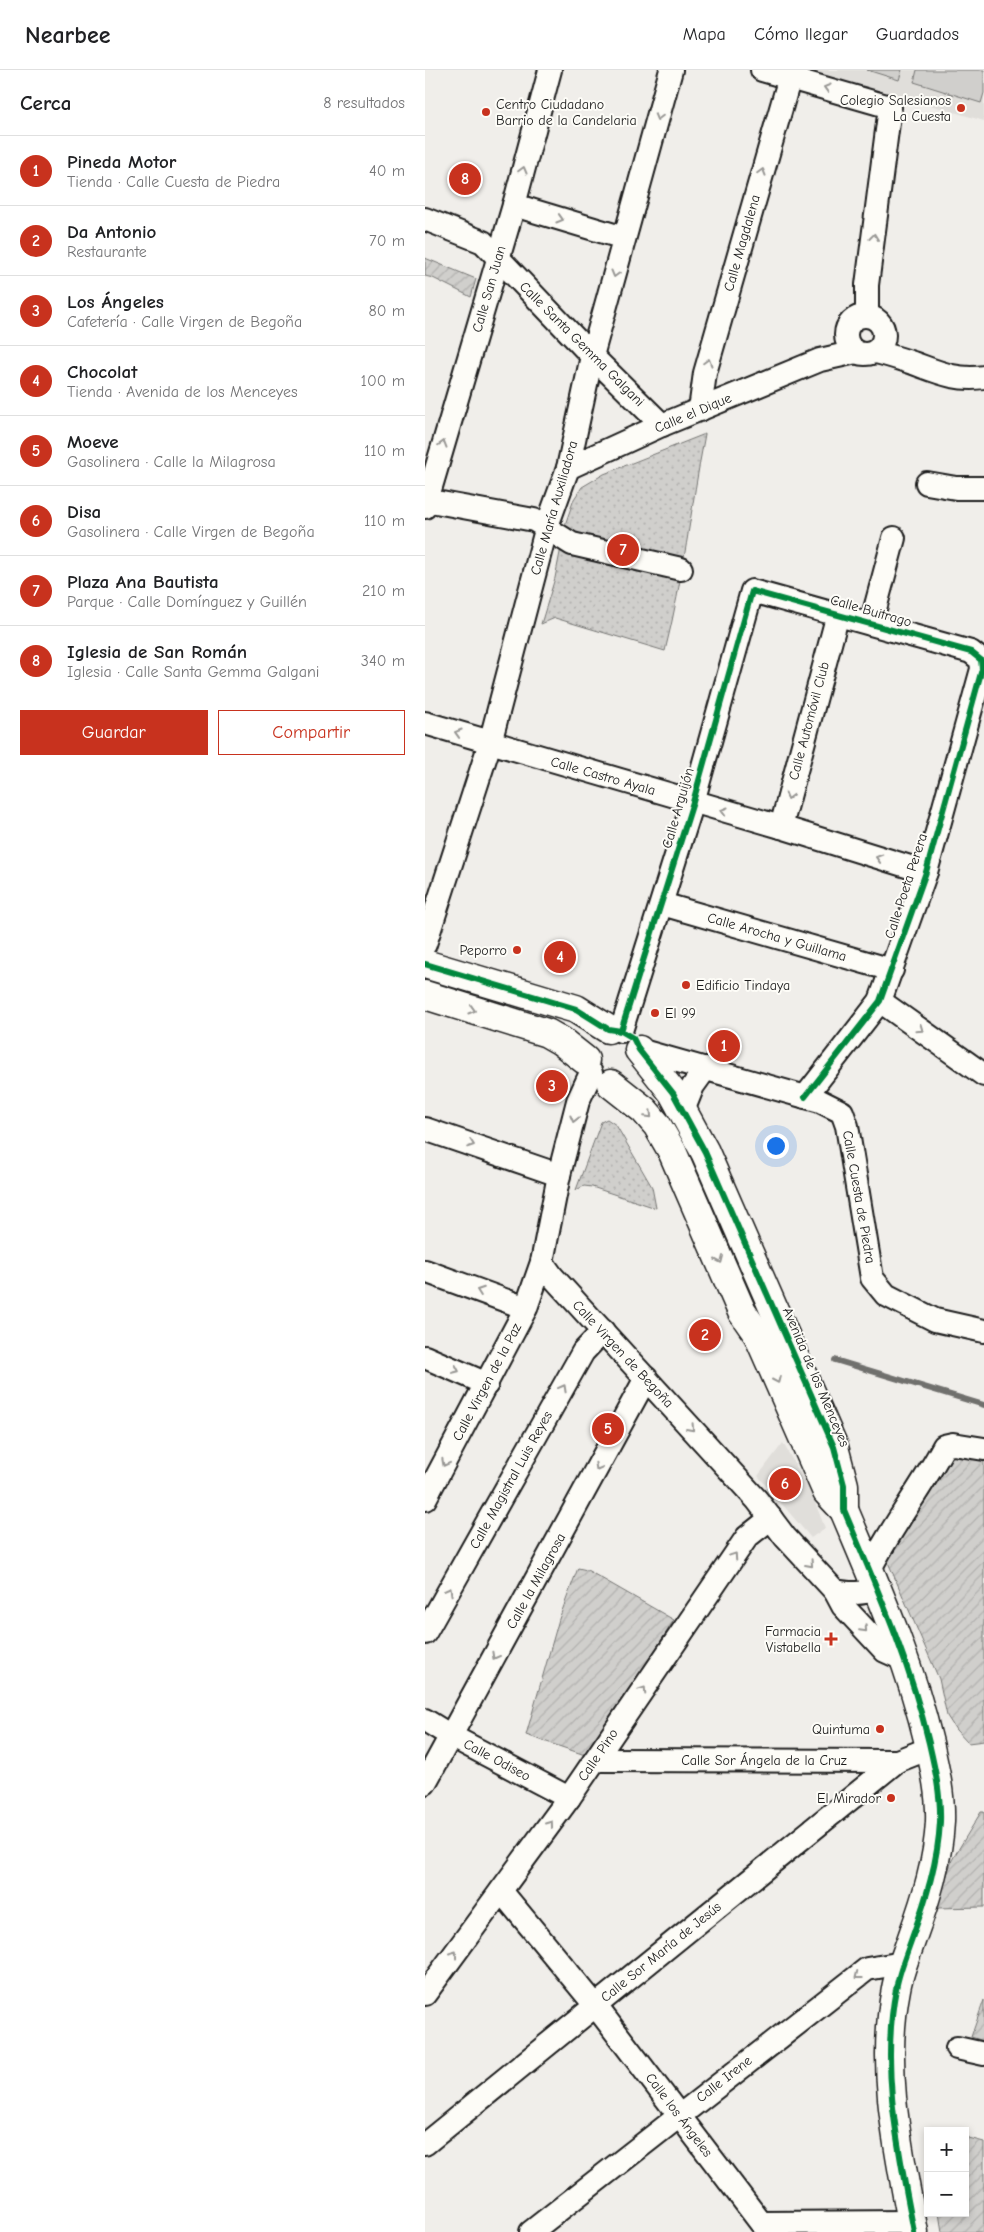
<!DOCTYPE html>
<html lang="es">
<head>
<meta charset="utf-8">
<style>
	body { margin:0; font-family:"Comic Neue",sans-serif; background:#f2f2f2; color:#202124 }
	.controls { position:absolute; right:15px; bottom:15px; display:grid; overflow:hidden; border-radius:0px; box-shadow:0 2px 8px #0003 }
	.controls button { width:45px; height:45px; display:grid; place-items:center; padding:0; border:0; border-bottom:1px solid #e0e0e0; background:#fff; color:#202124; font:25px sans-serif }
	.you { position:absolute; left:350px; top:1075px; width:18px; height:18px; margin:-12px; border:4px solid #fff; border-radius:50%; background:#1a73e8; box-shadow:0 0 0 8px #1a73e833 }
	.badge { display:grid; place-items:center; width:32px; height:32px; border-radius:50%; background:#c8321e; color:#fff; font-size:16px; font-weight:700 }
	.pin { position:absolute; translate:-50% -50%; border:2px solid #fff; box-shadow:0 1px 5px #0006 }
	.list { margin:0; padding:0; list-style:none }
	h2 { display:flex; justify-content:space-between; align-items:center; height:65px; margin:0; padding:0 20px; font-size:21px }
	h2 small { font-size:16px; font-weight:400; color:#757577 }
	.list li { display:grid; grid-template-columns:32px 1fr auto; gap:15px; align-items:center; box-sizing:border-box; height:70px; padding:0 20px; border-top:1px solid #e0e0e0 }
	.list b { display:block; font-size:19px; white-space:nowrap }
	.list p { margin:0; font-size:16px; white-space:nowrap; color:#757577 }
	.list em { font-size:16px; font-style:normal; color:#757577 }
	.actions { display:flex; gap:10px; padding:15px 20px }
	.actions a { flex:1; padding:11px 0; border:1px solid #c8321e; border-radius:0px; text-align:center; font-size:18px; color:#c8321e }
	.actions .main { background:#c8321e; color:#fff }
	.map { position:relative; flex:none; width:559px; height:2162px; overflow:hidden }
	header { display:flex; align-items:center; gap:30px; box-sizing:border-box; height:70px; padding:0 25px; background:#fff; border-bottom:1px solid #e0e0e0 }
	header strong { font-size:24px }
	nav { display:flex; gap:28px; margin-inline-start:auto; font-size:18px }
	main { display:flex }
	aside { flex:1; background:#fff }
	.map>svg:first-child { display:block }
	.built { fill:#e0deda }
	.grass { fill:url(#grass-dots); stroke:#767674 }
	.garden { fill:url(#garden-furrows); stroke:#767674 }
	.pitch { fill:#d0cfcc; stroke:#767674 }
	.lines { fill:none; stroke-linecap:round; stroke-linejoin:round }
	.stream { stroke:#706f6d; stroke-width:6 }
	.minor-casing { stroke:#1c1c1c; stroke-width:26 }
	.secondary-casing { stroke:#1c1c1c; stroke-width:31 }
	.minor { stroke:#fdfcf7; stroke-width:22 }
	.secondary { stroke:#fdfcf7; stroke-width:28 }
	.cycleway-casing { stroke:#fdfcf7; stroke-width:9 }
	.cycleway { stroke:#00873e; stroke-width:6 }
	.oneway { stroke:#989794 }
	.poi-dot { fill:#c8321e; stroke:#fdfcf7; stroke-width:2 }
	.labels { text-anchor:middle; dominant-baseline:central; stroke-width:4; stroke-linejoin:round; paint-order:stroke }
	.poi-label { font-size:14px; fill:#1c1c1c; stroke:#fdfcf7; text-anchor:end }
	.street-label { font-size:14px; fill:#1c1c1c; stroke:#fdfcf7 }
</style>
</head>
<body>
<header>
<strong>Nearbee</strong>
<nav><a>Mapa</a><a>Cómo llegar</a><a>Guardados</a></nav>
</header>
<main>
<aside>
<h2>Cerca<small>8 resultados</small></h2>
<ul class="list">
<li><span class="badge">1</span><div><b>Pineda Motor</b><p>Tienda · Calle Cuesta de Piedra</p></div><em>40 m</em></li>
<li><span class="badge">2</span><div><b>Da Antonio</b><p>Restaurante</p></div><em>70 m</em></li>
<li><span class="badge">3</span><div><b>Los Ángeles</b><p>Cafetería · Calle Virgen de Begoña</p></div><em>80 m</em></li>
<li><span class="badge">4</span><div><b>Chocolat</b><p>Tienda · Avenida de los Menceyes</p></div><em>100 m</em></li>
<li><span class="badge">5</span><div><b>Moeve</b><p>Gasolinera · Calle la Milagrosa</p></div><em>110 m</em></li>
<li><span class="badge">6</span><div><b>Disa</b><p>Gasolinera · Calle Virgen de Begoña</p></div><em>110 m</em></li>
<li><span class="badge">7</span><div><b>Plaza Ana Bautista</b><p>Parque · Calle Domínguez y Guillén</p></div><em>210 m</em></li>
<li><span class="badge">8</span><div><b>Iglesia de San Román</b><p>Iglesia · Calle Santa Gemma Galgani</p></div><em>340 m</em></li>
</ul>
<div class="actions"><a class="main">Guardar</a><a>Compartir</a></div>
</aside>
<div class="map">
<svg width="559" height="2162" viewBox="0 0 559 2162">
	<defs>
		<pattern id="grass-dots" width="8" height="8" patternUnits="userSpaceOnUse" patternTransform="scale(1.25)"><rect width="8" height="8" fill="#d0cfcc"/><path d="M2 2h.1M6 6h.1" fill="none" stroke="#b2b1af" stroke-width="1.8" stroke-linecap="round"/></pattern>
		<pattern id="garden-furrows" width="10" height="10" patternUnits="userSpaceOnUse" patternTransform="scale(1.25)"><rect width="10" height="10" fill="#d0cfcc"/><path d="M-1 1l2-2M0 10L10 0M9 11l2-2" fill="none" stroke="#b2b1af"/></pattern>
	</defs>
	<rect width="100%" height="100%" fill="#f0eeea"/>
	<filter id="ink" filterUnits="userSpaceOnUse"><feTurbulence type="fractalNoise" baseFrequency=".02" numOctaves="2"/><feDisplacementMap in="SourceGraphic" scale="10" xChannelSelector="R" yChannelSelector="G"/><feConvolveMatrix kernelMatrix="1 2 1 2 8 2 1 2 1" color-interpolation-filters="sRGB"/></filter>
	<g filter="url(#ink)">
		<g class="built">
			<path d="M378,0H559V51L468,24Z"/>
			<path d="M358,1373L387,1425L400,1458L386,1468L333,1406Z"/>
		</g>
		<g class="grass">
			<path d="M280,364C266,437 258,510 240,581L130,548L116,554L130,508L141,452L149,429L157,417L179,404Z"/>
			<path d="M182,1049L191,1055L227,1117L231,1138L167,1117L159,1116L151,1120L176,1052Z"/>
		</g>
		<g class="garden">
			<path d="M0,188L51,209L46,227L8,208L0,206Z"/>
			<path d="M528,1377L559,1385V1671L543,1673L531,1660L522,1646L514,1609L462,1490Z"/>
			<path d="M153,1498L162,1500L249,1550L163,1686L101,1665L134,1549Z"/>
			<path d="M556,1742H559V1837L511,1838L527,1790Z"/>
			<path d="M559,1930V1971L546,1967Z"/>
			<path d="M540,2067L559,2072V2162H517L514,2143H540Z"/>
		</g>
		<g class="pitch">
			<path d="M442,0H477L474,10Z"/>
			<path d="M492,0H559V23L556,33L489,12Z"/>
		</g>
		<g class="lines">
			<path class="stream" d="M410,1290L559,1335"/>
			<g class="minor-casing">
				<g id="minor">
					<path d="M337,0L465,37L442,215V245"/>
					<path d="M89,135L199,168"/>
					<path d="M0,149L58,172L167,286L237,355"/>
					<circle cx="440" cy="265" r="19"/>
					<path d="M451,282C463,285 476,289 488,293C513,302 531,311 559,307"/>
					<path d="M275,340L280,303L365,7"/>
					<path d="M143,398L237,355L395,290L431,282"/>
					<path d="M502,413L531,418H559"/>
					<path d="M0,430L109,450L147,474L256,499"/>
					<path d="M0,437L89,135L125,0"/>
					<path d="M446,554L469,468"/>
					<path d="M0,653L356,757L501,802"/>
					<path d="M356,757L413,544"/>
					<path d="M237,834L467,900"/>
					<path d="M0,874L65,673L122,456L143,398L167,286L246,0"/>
					<path d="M455,931L559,1005"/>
					<path d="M196,961L268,732L327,521L546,582L556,590L557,599L501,802L455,931L380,1027"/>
					<path d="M214,980L395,1031L417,1042L422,1056L447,1208L461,1225L510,1250L559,1261"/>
					<path d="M258,1041L268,1016L281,998"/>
					<path d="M0,1059L134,1105"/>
					<path d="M117,1192L127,1206L332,1430L360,1467L410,1521L418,1536L460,1581L480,1590"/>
					<path d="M0,1201L101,1238"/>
					<path d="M0,1287L62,1314"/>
					<path d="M0,1429L101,1238L117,1192L134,1105L153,1031L166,1003"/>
					<path d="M444,1501C466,1457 496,1419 519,1376L528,1374L559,1379"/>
					<path d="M410,1521C426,1524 436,1524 452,1519"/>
					<path d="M0,1563L158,1282L178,1261"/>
					<path d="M0,1650L26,1666L144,1728"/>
					<path d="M171,1690L472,1691L505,1678"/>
					<path d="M0,1713L221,1308"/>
					<path d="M76,1821L170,1935L336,2153L487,2152"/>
					<path d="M0,1924L144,1728L322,1467L346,1448"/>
					<path d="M532,1978L559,1984"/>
					<path d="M0,2074L472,1691"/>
					<path d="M106,2162L442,1899L478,1893"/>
				</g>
			</g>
			<g class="secondary-casing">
				<g id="secondary">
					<path d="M0,894L151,939L183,959"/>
					<path d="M0,925L122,963L136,971L160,990"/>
					<path d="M214,980L248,1023L280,1082L409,1377L419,1415V1440"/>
					<path d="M186,1014L219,1040L232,1055L247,1081L317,1242L333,1265L402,1422L419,1440C451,1516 485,1592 504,1673C510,1699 516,1725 515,1752C513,1791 501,1829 488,1865C482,1883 474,1901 471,1919C455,2001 474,2082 489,2162"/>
				</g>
			</g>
			<use href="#minor" class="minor"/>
			<use href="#secondary" class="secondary"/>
			<g class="cycleway-casing">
				<g id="cycleway">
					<path d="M0,894L151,939L183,959L196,961L208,968L214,980L248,1023L280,1082L409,1377L419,1415V1440C451,1516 485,1592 504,1673C510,1699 516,1725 515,1752C513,1791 501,1829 488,1865C482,1883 474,1901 471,1919C455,2001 474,2082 489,2162"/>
					<path d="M196,961L268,732L327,521L546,582L556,590L557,599L501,802L455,931L380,1027"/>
				</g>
			</g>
			<use href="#cycleway" class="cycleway"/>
		</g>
		<defs><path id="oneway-chevron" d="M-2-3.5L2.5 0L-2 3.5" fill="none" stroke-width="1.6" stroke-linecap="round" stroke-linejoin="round" transform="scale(1.25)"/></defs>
		<g class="oneway">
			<use href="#oneway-chevron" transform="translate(402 18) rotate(-164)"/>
			<use href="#oneway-chevron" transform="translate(233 47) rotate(105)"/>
			<use href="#oneway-chevron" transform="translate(98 100) rotate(-75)"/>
			<use href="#oneway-chevron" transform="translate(337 102) rotate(-74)"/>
			<use href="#oneway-chevron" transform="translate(135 149) rotate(17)"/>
			<use href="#oneway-chevron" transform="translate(449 167) rotate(-83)"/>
			<use href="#oneway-chevron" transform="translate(190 204) rotate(105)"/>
			<use href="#oneway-chevron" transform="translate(283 292) rotate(-74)"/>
			<use href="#oneway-chevron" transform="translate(18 374) rotate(-74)"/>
			<use href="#oneway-chevron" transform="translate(33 663) rotate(-163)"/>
			<use href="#oneway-chevron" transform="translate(364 726) rotate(105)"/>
			<use href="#oneway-chevron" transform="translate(299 741) rotate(-164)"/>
			<use href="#oneway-chevron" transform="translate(454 788) rotate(-163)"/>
			<use href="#oneway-chevron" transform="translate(47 940) rotate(17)"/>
			<use href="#oneway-chevron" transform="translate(495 959) rotate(35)"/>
			<use href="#oneway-chevron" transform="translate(224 1045) rotate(46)"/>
			<use href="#oneway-chevron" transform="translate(149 1049) rotate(104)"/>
			<use href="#oneway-chevron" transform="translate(46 1074) rotate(19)"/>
			<use href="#oneway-chevron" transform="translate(295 1190) rotate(66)"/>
			<use href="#oneway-chevron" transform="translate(55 1221) rotate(-160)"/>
			<use href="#oneway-chevron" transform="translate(31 1300) rotate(24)"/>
			<use href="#oneway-chevron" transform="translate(352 1310) rotate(66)"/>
			<use href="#oneway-chevron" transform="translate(138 1318) rotate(-61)"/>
			<use href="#oneway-chevron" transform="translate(266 1358) rotate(48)"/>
			<use href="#oneway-chevron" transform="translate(20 1393) rotate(118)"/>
			<use href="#oneway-chevron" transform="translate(173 1397) rotate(119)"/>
			<use href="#oneway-chevron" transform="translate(309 1486) rotate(-56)"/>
			<use href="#oneway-chevron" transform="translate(385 1494) rotate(48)"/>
			<use href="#oneway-chevron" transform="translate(24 1521) rotate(-61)"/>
			<use href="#oneway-chevron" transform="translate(439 1559) rotate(47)"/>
			<use href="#oneway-chevron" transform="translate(70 1586) rotate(119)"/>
			<use href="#oneway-chevron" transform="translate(218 1620) rotate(-56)"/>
			<use href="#oneway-chevron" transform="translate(125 1754) rotate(-54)"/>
			<use href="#oneway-chevron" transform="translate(29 1884) rotate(-54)"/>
			<use href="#oneway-chevron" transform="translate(433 1906) rotate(142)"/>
		</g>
	</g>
	<g class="poi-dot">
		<circle cx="536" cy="38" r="5"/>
		<circle cx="61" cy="42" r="5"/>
		<circle cx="92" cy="880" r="5"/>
		<circle cx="261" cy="915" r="5"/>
		<circle cx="230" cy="943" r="5"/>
		<path d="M403.5 1561.5h5v5h5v5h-5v5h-5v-5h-5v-5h5z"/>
		<circle cx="455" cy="1659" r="5"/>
		<circle cx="466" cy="1728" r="5"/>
	</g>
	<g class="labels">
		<g class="poi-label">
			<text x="526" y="30">Colegio Salesianos<tspan x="526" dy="16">La Cuesta</tspan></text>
			<text x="71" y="34" text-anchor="start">Centro Ciudadano<tspan x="71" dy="16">Barrio de la Candelaria</tspan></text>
			<text x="82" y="880">Peporro</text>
			<text x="271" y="915" text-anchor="start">Edificio Tindaya</text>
			<text x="240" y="943" text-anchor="start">El 99</text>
			<text x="396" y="1561">Farmacia<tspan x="396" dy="16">Vistabella</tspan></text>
			<text x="445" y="1659">Quintuma</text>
			<text x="456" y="1728">El Mirador</text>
		</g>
		<g class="street-label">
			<text transform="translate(317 173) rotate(-74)">Calle Magdalena</text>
			<text transform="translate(64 219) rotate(-74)">Calle San Juan</text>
			<text transform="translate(157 274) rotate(45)">Calle Santa Gemma Galgani</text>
			<text transform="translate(268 343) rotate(-23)">Calle el Dique</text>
			<text transform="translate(129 438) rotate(-74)">Calle María Auxiliadora</text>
			<text transform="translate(446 541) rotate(16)">Calle Buitrago</text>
			<text transform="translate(384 651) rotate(-75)">Calle Automóvil Club</text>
			<text transform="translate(178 706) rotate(16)">Calle Castro Ayala</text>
			<text transform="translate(253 738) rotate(-74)">Calle Arguijón</text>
			<text transform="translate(481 816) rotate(-72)">Calle Poeta Perera</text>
			<text transform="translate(352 867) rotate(16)">Calle Arocha y Guillama</text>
			<text transform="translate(434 1127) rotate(80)">Calle Cuesta de Piedra</text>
			<text transform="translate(198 1284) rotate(47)">Calle Virgen de Begoña</text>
			<text transform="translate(391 1307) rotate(67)">Avenida de los Menceyes</text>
			<text transform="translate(62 1312) rotate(-62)">Calle Virgen de la Paz</text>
			<text transform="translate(86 1410) rotate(-61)">Calle Magistral Luis Reyes</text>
			<text transform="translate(111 1511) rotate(-61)">Calle la Milagrosa</text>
			<text transform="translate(173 1685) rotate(-56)">Calle Pino</text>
			<text transform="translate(72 1690) rotate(28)">Calle Odiseo</text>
			<text x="339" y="1690">Calle Sor Ángela de la Cruz</text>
			<text transform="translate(236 1882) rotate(-39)">Calle Sor María de Jesús</text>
			<text transform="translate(299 2009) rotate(-38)">Calle Irene</text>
			<text transform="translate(254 2045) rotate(53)">Calle los Ángeles</text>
		</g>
	</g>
</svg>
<div class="controls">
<button>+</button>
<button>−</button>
</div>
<div class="you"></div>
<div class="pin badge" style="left:299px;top:976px">1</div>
<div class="pin badge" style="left:280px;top:1265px">2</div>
<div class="pin badge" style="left:127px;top:1016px">3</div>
<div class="pin badge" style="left:135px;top:887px">4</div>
<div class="pin badge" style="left:183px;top:1359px">5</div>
<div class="pin badge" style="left:360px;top:1414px">6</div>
<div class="pin badge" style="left:198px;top:480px">7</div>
<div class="pin badge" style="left:40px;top:109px">8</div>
</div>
</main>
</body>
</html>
